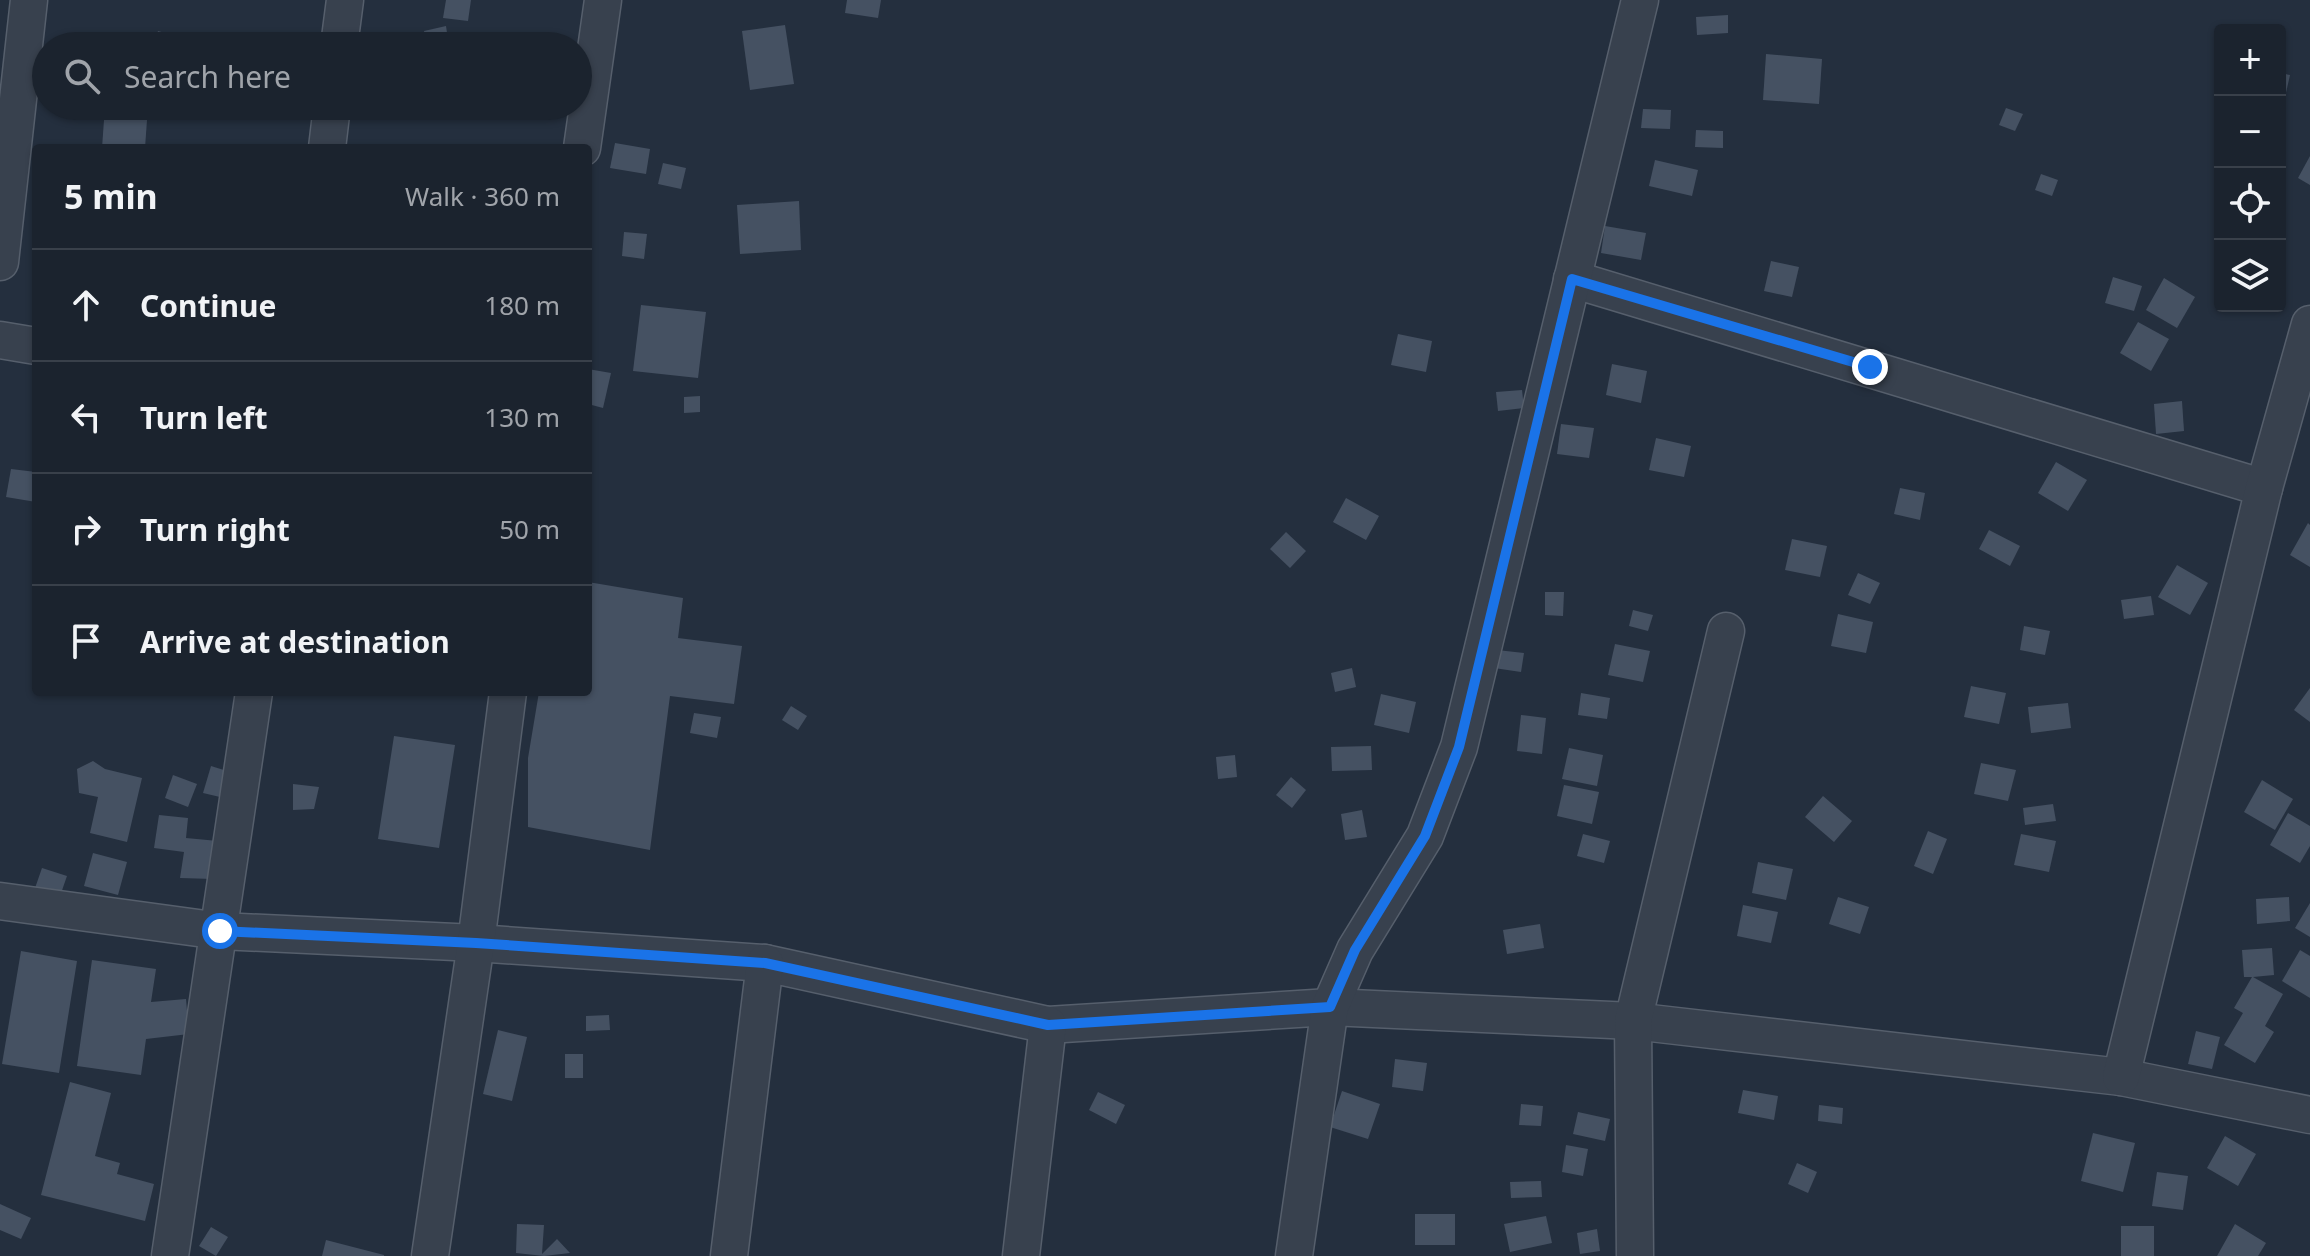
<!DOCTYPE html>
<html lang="en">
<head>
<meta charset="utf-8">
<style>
	body { margin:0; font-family:"Noto Sans",sans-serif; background:#282f3a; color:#f1f3f6 }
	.controls { position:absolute; right:24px; top:24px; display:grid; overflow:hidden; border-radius:8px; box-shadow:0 2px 6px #0004 }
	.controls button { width:72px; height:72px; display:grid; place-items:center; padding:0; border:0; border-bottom:2px solid #39404a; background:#1b232e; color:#f1f3f6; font:40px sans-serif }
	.stop { position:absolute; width:24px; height:24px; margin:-18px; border:6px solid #1a73e8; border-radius:50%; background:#fff }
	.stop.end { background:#1a73e8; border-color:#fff; box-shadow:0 2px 8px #0008 }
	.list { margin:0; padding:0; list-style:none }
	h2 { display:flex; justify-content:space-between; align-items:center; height:104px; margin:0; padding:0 32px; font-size:34px }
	h2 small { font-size:26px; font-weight:400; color:#a0a4aa }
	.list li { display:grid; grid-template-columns:52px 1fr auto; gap:24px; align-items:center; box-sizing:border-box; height:112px; padding:0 32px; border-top:2px solid #39404a }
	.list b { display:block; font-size:30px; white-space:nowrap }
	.list em { font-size:26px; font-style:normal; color:#a0a4aa }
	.icon { flex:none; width:44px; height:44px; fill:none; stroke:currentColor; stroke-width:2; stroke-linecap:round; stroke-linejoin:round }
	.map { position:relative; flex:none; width:2310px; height:1256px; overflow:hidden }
	.search { position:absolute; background:#1b232e; box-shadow:0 2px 6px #0004; left:32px; top:32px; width:560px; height:88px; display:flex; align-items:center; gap:20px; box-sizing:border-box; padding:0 28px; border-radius:44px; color:#a0a4aa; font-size:30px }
	.panel { position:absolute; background:#1b232e; box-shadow:0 2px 6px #0004; left:32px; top:144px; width:560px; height:552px; border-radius:8px }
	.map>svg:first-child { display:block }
	.building { fill:#455162 }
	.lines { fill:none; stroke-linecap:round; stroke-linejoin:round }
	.street-casing { stroke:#565f6c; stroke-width:39 }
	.street { stroke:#38414e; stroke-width:36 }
	.route { stroke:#1a73e8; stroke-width:10 }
</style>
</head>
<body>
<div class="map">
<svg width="2310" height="1256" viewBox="0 0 2310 1256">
	<rect width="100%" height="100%" fill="#242f3e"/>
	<g class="building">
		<path d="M446,0H471L468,21L443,18Z"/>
		<path d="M847,0H881L878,18L845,13Z"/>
		<path d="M1728,15V33L1697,35L1696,17Z"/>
		<path d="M785,25L794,84L750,90L742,31Z"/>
		<path d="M446,26L449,46H427L424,31Z"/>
		<path d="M158,31L190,40L188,46H153Z"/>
		<path d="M1766,54L1822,59L1819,104L1763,100Z"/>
		<path d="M2280,73L2290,75L2283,106L2280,105Z"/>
		<path d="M105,106H148L145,148H102Z"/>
		<path d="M2006,108L2023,114L2015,131L1999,125Z"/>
		<path d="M1643,109L1671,110L1670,129L1641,128Z"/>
		<path d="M1696,130L1723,131V148L1695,147Z"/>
		<path d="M615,143L650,149L646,174L610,168Z"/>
		<path d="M2310,156V185L2298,178Z"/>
		<path d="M1655,160L1698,170L1692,196L1649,186Z"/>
		<path d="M663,163L686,168L681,189L658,184Z"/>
		<path d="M2041,174L2058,180L2052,196L2035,190Z"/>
		<path d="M799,201L801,250L740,254L737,205Z"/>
		<path d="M1605,226L1646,233L1641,260L1601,253Z"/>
		<path d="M624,232L647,234L644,259L622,256Z"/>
		<path d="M1771,261L1799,267L1792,297L1764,291Z"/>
		<path d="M2113,277L2142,286L2134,311L2105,303Z"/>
		<path d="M2164,278L2195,297L2177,328L2146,310Z"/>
		<path d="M641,305L706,312L698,378L633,371Z"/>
		<path d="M2138,322L2169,339L2151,371L2120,353Z"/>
		<path d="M1398,334L1432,341L1426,372L1391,365Z"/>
		<path d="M1612,364L1647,371L1641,403L1606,395Z"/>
		<path d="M588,369L611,373L603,408L588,404Z"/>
		<path d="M1522,390L1524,408L1498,411L1496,392Z"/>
		<path d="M700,396V412L684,413V397Z"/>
		<path d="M2182,401L2184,431L2156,434L2154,404Z"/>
		<path d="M1561,424L1594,428L1589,458L1557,454Z"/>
		<path d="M1656,438L1691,446L1684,477L1649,470Z"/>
		<path d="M2056,462L2087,480L2068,511L2038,493Z"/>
		<path d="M11,469L36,472V502L6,497Z"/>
		<path d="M1900,488L1925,493L1920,520L1894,514Z"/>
		<path d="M1346,498L1379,516L1366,540L1333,522Z"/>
		<path d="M2308,523L2310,525V567L2290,555Z"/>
		<path d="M1989,530L2020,546L2010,566L1979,549Z"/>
		<path d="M1286,532L1306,551L1290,568L1270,549Z"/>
		<path d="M1792,539L1827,546L1820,577L1785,570Z"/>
		<path d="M2177,565L2208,583L2190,615L2158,597Z"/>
		<path d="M1858,573L1880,583L1870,604L1848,595Z"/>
		<path d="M588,582L683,598L678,638L742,646L734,704L670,696L650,850L528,827V758L539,692H588Z"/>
		<path d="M1545,592H1564L1563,616L1545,615Z"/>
		<path d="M2151,596L2154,615L2124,619L2121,600Z"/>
		<path d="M1633,610L1653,615L1648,631L1629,626Z"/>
		<path d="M1838,614L1873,622L1866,653L1831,646Z"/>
		<path d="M2024,626L2050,631L2045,655L2020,650Z"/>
		<path d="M1615,644L1650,651L1643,682L1608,675Z"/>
		<path d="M1497,650L1524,653L1521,672L1494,668Z"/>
		<path d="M1352,668L1356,687L1335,692L1331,673Z"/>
		<path d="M1971,686L2006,693L1999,724L1964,717Z"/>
		<path d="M2310,688V722L2294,710Z"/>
		<path d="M1581,693L1610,698L1607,719L1578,715Z"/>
		<path d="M1381,694L1416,702L1409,733L1374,725Z"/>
		<path d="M2068,703L2071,728L2031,733L2028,707Z"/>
		<path d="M791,706L807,716L798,730L782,720Z"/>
		<path d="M694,713L721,717L717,738L690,733Z"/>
		<path d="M1521,715L1546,718L1542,754L1517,751Z"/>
		<path d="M394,736L455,745L439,848L378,839Z"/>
		<path d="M1371,746L1372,770L1332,771L1331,747Z"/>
		<path d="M1569,748L1603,755L1597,786L1562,779Z"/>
		<path d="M1235,755L1237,777L1218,779L1216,757Z"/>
		<path d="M93,761L105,769L142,778L127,842L90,833L98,797L79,793L77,769Z"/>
		<path d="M1981,763L2016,770L2008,801L1974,794Z"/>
		<path d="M211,766L227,771L220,797L203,793Z"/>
		<path d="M173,775L197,784L188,807L165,798Z"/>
		<path d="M1291,777L1306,790L1292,808L1276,795Z"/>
		<path d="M2262,780L2293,799L2275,830L2244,812Z"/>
		<path d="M293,784L319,787L314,809L293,810Z"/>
		<path d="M1564,785L1599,792L1592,824L1557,816Z"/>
		<path d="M1823,796L1852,821L1834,842L1805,817Z"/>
		<path d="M2053,804L2056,821L2025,825L2023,808Z"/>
		<path d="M1362,810L1367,837L1345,840L1341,814Z"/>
		<path d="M2288,813L2310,826V846L2300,863L2270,845Z"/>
		<path d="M159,815L188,818L186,838L218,841L213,879L180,878L184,852L154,848Z"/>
		<path d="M1928,831L1947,839L1933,874L1914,866Z"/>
		<path d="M1583,834L1610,841L1604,863L1577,856Z"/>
		<path d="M2021,834L2056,841L2049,872L2014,865Z"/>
		<path d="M93,853L127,862L118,895L84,886Z"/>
		<path d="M1758,862L1793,869L1786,900L1752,893Z"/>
		<path d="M42,868L67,876L59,899L34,891Z"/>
		<path d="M1838,897L1869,907L1860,934L1829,924Z"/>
		<path d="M2289,897L2290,921L2257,924L2256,899Z"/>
		<path d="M2310,903V937L2295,928Z"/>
		<path d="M1743,905L1778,912L1771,943L1737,936Z"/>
		<path d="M1540,924L1544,948L1507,954L1503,930Z"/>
		<path d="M2272,948L2274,975L2253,977L2283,994L2265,1026L2274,1032L2255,1063L2224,1045L2243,1013L2234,1008L2252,977H2244L2242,950Z"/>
		<path d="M2300,950L2310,956V998L2282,981Z"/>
		<path d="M21,951L77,961L59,1073L2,1064Z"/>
		<path d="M92,960L156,969L151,1002L186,999L189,1034L146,1039L141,1075L77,1066Z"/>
		<path d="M609,1015L610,1030L586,1031V1016Z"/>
		<path d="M498,1030L527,1037L512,1101L483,1094Z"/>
		<path d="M2196,1031L2220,1037L2212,1069L2188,1064Z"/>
		<rect x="565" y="1054" width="18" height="24"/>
		<path d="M1395,1059L1427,1063L1423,1091L1392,1087Z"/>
		<path d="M70,1082L111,1093L95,1156L120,1163L117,1174L154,1184L145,1221L41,1195Z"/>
		<path d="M1743,1090L1778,1096L1774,1120L1738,1113Z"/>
		<path d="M1342,1091L1380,1104L1368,1139L1330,1127Z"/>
		<path d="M1098,1092L1125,1105L1116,1124L1089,1110Z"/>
		<path d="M1521,1104L1543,1106L1541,1126L1519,1125Z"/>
		<path d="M1819,1105L1843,1108L1842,1124L1818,1121Z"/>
		<path d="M1578,1112L1610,1119L1605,1141L1573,1134Z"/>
		<path d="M2093,1133L2135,1143L2123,1192L2081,1181Z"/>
		<path d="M2225,1136L2256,1154L2238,1186L2207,1168Z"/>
		<path d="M1566,1145L1588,1149L1583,1176L1562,1172Z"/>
		<path d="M1797,1163L1817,1172L1808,1193L1788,1184Z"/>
		<path d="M2157,1172L2188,1176L2183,1210L2152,1206Z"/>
		<path d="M1541,1181L1542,1197L1511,1198L1510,1182Z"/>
		<path d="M0,1204L31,1218L21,1239L0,1230Z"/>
		<rect x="1415" y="1214" width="40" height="31"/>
		<path d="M1546,1216L1552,1243L1510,1252L1504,1224Z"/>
		<path d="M517,1224L544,1225L542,1254L557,1239L570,1253L544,1256L516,1253Z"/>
		<path d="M2235,1224L2266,1243L2258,1256H2217Z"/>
		<rect x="2121" y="1226" width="33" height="30"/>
		<path d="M211,1227L228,1237L216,1256L199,1246Z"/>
		<path d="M1597,1229L1600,1251L1580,1254L1577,1233Z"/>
		<path d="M326,1240L384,1255V1256H322Z"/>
	</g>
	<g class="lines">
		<g class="street-casing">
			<g id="street">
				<path d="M339,46L345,0"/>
				<path d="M327,148L332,106"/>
				<path d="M582,148L603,0"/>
				<path d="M0,262L29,0"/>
				<path d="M1572,279L2264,488"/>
				<path d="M0,340L36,346"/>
				<path d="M0,901L220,931L476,943L765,963L1048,1025L1330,1007L1633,1021L2121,1077L2310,1115"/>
				<path d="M2121,1077L2264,488L2310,324"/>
				<path d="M170,1256L254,692"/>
				<path d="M430,1256L476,943L508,692"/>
				<path d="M729,1256L765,963"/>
				<path d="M1021,1256L1048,1025"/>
				<path d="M1294,1256L1330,1007L1355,950L1425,836L1459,747L1640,0"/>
				<path d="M1635,1256L1633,1021L1726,631"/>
			</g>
		</g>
		<use href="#street" class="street"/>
	</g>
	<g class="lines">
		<path class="route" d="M220,931L476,943L765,963L1048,1025L1330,1007L1355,950L1425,836L1459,747L1572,279L1870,367"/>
	</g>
</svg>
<div class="controls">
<button>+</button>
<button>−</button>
<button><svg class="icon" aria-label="locate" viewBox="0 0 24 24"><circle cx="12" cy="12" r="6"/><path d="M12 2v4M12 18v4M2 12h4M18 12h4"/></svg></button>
<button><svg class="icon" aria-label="layers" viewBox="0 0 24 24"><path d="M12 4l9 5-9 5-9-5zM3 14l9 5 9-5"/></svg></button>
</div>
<div class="stop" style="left:220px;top:931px"></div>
<div class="stop end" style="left:1870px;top:367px"></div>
<div class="search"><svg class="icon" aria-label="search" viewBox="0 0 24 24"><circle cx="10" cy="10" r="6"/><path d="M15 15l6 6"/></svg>Search here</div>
<section class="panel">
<h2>5 min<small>Walk · 360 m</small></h2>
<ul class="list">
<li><svg class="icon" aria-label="ahead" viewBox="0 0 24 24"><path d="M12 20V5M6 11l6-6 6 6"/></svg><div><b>Continue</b></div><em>180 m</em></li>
<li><svg class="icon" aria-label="left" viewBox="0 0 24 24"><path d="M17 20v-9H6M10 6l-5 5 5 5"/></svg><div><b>Turn left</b></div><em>130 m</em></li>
<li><svg class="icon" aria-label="right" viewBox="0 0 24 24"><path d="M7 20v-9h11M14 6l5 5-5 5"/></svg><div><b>Turn right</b></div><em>50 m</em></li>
<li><svg class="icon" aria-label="arrive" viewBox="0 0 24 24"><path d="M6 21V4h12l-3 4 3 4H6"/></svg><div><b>Arrive at destination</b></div></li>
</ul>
</section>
</div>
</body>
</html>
